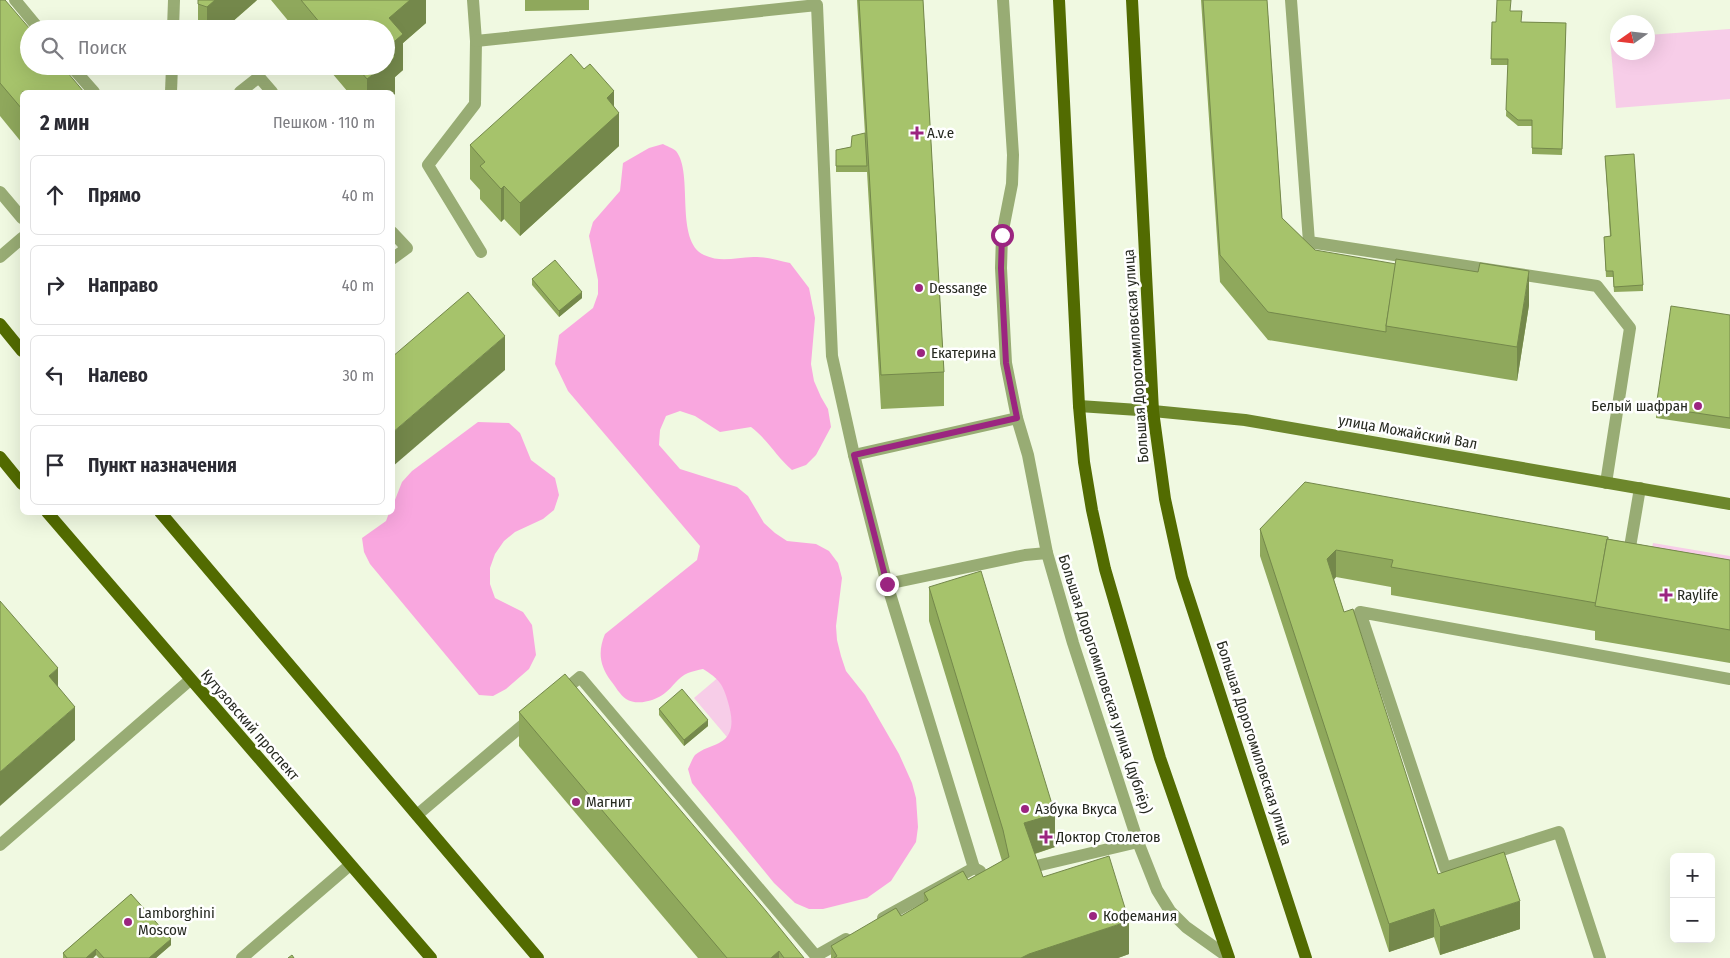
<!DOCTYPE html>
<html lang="ru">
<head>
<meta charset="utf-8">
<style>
	body { margin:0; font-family:"Fira Sans Condensed",sans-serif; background:#f7f7f7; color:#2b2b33 }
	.controls { position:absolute; right:15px; bottom:15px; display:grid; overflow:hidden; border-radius:8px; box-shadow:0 5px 20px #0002 }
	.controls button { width:45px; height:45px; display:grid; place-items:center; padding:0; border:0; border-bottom:1px solid #e1e1e2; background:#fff; color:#2b2b33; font:25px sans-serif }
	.compass { position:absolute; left:1610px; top:15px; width:45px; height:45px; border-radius:50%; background:#fff; box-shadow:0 5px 20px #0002; rotate:256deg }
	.stop { position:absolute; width:15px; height:15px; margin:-11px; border:4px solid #9b2580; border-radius:50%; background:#fff }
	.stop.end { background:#9b2580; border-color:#fff; box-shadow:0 1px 5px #0008 }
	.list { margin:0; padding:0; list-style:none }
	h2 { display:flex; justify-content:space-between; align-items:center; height:65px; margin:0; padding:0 20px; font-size:21px }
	h2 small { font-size:16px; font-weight:400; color:#7c7c81 }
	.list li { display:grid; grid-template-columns:32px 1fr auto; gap:15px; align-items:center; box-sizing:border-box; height:80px; margin:0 10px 10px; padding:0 10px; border:1px solid #e1e1e2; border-radius:8px }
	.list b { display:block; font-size:19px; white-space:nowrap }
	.list em { font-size:16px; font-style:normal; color:#7c7c81 }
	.icon { flex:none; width:28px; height:28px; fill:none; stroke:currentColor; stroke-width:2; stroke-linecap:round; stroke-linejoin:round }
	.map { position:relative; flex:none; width:1730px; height:958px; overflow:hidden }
	.search { position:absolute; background:#fff; box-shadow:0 5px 20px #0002; left:20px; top:20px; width:375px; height:55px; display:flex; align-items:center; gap:12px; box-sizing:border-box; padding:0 18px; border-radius:28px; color:#7c7c81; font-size:19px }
	.panel { position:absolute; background:#fff; box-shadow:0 5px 20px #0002; left:20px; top:90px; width:375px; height:425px; border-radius:8px }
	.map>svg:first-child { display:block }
	.green { fill:#f7cde8 }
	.forest { fill:#f9a7df }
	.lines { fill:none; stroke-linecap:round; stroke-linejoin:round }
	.lane { stroke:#98ac74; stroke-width:12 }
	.street { stroke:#98ac74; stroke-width:12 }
	.secondary { stroke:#6d872c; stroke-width:12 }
	.primary { stroke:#526b01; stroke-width:12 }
	.wall { fill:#8fa85c }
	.shaded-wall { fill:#74884b }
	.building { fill:#a6c36b; stroke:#74884b }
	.route { stroke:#9b2580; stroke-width:6 }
	.poi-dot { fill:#9b2580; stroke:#fff; stroke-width:2 }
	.labels { text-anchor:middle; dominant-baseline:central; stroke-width:5; stroke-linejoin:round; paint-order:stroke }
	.poi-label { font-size:15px; fill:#262920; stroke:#fff; text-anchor:start }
	.street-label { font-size:15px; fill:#262920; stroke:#fff }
</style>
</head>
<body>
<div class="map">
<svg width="1730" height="958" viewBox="0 0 1730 958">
	<rect width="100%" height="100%" fill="#f0f9e1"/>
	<g class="green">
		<path d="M1730,29V99L1616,108L1610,38L1617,37L1618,52H1648V35Z"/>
		<path d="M1653,543L1730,556V561L1652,548Z"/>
		<path d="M727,670L743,756L694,698Z"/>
	</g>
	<g class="forest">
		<path d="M663,144C666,146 673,148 676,151C694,173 674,241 704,255C724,264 737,256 757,257C768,257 779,261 790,263L809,288L815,318L811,364L814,381L821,397L828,409L831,427L816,455L806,465L792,470C777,457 767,439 751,427L720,432L695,416L680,411L666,416L660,430L659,445L680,469L737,487L748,496L764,523L775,533L787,541L816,544L829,551L838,563L842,578L836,626L837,640L841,656L846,671L865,695L899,754L912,783L916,798L918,827L916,842L891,881L867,898L823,909H809L795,903L774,883L692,783L688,769C690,765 692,759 695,755C702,749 711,747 719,743C736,735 732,716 728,702C723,684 719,679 703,669C698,670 693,671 688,673C678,677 673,687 665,693C655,701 637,706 626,699C620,695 615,686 611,681C599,665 598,651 605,634L697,560L700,546L568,391L555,364L559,335L593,308L598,294V280L589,236L593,222L620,191L623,163L649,148Z"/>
		<path d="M478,422L509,423L520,433L531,460L555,478L559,495L554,510L543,519L515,532L504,541L495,554L490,568V584L495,598L523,612L532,625L536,655L529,669L506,689L493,696L479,695L370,564L364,552L362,538L386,521L389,513L392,512L393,505L402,482L412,471Z"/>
	</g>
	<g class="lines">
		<g class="lane">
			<path d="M15,0L39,29"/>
			<path d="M473,0L476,41L475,104L428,165L481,252"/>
			<path d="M1291,0L1309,242L1597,286L1630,328L1606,483"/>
			<path d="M173,29L174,0"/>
			<path d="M476,41L817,5L832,356L854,455L887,584"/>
			<path d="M71,66L94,92"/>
			<path d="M171,92L172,66"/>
			<path d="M240,92L259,77L272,92"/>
			<path d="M0,192L22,218"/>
			<path d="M392,232L407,248L392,259"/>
			<path d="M0,257L22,238"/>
			<path d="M854,455L1017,418"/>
			<path d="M1628,559L1640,488"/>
			<path d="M561,693L580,677L816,956V958"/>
			<path d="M417,815L530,719"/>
			<path d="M0,845L190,680"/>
			<path d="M974,868L887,584L1025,555L1047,553"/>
			<path d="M1028,868L1138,842"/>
			<path d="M883,918L974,868L980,871"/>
			<path d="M816,956L846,939"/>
			<path d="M242,958L350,865"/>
			<path d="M1600,958L1559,832L1445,868L1360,612L1730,679"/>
		</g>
		<path class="street" d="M1003,0L1013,155L1012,184L1002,235L1001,268L1006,363L1017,418L1028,455L1047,553L1073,643L1138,842L1157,890L1170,911L1186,927L1228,957"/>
		<path class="secondary" d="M1079,406L1153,411L1245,420L1730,504"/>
		<g class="primary">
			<path d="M1059,0L1079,406L1084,462L1092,510L1105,569L1160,758L1229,958"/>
			<path d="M1132,0L1153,411L1165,499L1182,577L1306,958"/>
			<path d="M0,324L22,351"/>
			<path d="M0,457L22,484"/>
			<path d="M47,512L431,958"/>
			<path d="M160,512L538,958"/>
		</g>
	</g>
	<g class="wall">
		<path d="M0,0L22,92V143L0,116Z"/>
		<path d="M198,0H257L224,29H198Z"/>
		<path d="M271,0H426V23L403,43V70L395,77V94L392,96V92H348L326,66H386V29H295Z"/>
		<path d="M525,0H589V10L525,11Z"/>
		<path d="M857,0H923L944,372V406L881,409L867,172H836V150L851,147L865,134Z"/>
		<path d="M1201,0H1267L1282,218L1315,250L1529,305L1517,381L1268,340L1220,282Z"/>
		<path d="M1511,11L1521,22L1566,23L1562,155L1532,154V126H1518L1506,116L1508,65H1491L1492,22H1496Z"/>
		<path d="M614,107L619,146L520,236L504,219L501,222L480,199V190L470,179V145Z"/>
		<path d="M1605,156L1643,285V291L1614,292L1613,277H1606L1604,237L1610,236Z"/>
		<path d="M532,279L582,298L559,317L532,285Z"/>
		<path d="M1730,315V429L1656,418V407Z"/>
		<path d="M1260,529L1608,539L1730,560V663L1595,640V631L1391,595V587L1336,577L1334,580L1344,612L1438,874L1520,929L1440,955L1434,937L1389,952L1260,556Z"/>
		<path d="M929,587L1055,847L1035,854L1043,877L1129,954L1118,958H831V946L901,916L924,902V893L968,880L1002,861L929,621Z"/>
		<path d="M659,709L708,726L684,746L659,715Z"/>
		<path d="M519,712L804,958H698L519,746Z"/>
		<path d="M131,894L171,945L156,958H99L96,955L93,958H63V953Z"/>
	</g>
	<g class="shaded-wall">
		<path d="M215,0H257L224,29H207V7Z"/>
		<path d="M410,0H426V23L403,43V70L395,77V94L392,96V92H367V79L384,66H386L389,18Z"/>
		<path d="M614,91V117L619,113V146L520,236V203L607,98Z"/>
		<path d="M504,186V219L501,222V189Z"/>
		<path d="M1529,271V305L1517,381V347Z"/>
		<path d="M582,292V298L559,317V311Z"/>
		<path d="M505,336V370L392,467V433Z"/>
		<path d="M1336,550V577L1327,586V559Z"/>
		<path d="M58,668V702L49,676Z"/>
		<path d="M75,707V740L0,806V772Z"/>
		<path d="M708,720V726L684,746V740Z"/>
		<path d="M1055,814V847L1024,857V823Z"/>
		<path d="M1520,901V929L1440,955V927Z"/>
		<path d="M1434,909V937L1389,952V924Z"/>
		<path d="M1129,921V954L1118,958H1021L1029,954Z"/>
		<path d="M171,939V945L156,958H149Z"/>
		<path d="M96,949V955L93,958H86Z"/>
		<path d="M779,951V958H771Z"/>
	</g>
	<g class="building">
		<path d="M0,0H5L30,29H29V66H62L84,92H22V109L0,83Z"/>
		<path d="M198,0H215L207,7L198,4Z"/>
		<path d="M301,0H410L389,18L403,34L388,47L395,57L386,64V29H325Z"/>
		<path d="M859,0H923L944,372L881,375Z"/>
		<path d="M1203,0H1267L1282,218L1315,250L1396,264L1386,326V332L1268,312L1220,255Z"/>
		<path d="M1497,0H1511L1510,11H1522L1521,22L1566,23L1562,149L1532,148V120H1518L1506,110L1508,59H1491L1492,22H1496Z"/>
		<path d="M571,54L584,69L590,64L614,91L607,98L619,113L520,203L504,186L501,189L480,166L485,162L470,145Z"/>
		<path d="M356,66H384L367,79Z"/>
		<path d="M865,133L867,166H836V150L851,147L852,136Z"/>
		<path d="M1634,154L1643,285L1614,287L1613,271H1606L1604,237L1611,236L1605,156Z"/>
		<path d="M1396,259L1478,272L1480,263L1529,271L1517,347L1386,326Z"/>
		<path d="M555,260L582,292L559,311L532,279Z"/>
		<path d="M468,292L505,336L392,433V357Z"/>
		<path d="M1671,306L1730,315V418L1656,407Z"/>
		<path d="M1305,482L1608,537V539H1607L1596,603L1391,567L1393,560L1336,550L1327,559L1344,612L1353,609L1438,874L1504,852L1520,901L1440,927L1434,909L1389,924L1260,529Z"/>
		<path d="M1607,539L1730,560V630L1595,606Z"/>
		<path d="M981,571L1055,814L1024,823L1043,877L1109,856L1129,921L1029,954L1021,958H834L837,956L831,946L896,908L901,916L928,900L924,893L963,871L968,880L1009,857L1003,830L929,587Z"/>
		<path d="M0,601L58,668L49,676L75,707L0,772Z"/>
		<path d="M565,674L766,911L804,958H784L779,951L771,958H727L519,712Z"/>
		<path d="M682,689L708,720L684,740L659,709Z"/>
		<path d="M131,894L171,939L149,958H104L96,949L86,958H67L63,953Z"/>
		<path d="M292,955L294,958H288Z"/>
	</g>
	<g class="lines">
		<path class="route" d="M887,584L854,455L1017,418L1006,363L1001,268L1002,235"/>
	</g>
	<g class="poi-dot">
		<path d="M914.5 125.5h5v5h5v5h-5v5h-5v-5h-5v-5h5z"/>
		<circle cx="919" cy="288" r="5"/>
		<circle cx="921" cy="353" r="5"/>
		<circle cx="1698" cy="406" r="5"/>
		<path d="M1663.5 587.5h5v5h5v5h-5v5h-5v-5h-5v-5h5z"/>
		<circle cx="576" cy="802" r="5"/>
		<circle cx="1025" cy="809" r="5"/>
		<path d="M1043.5 829.5h5v5h5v5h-5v5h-5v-5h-5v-5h5z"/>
		<circle cx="1093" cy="916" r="5"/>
		<circle cx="128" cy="922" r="5"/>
	</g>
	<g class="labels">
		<g class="poi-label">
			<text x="927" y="133">A.v.e</text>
			<text x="929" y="288">Dessange</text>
			<text x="931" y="353">Екатерина</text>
			<text x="1688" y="406" text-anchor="end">Белый шафран</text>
			<text x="1677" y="595">Raylife</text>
			<text x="586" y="802">Магнит</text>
			<text x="1035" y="809">Азбука Вкуса</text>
			<text x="1056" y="837">Доктор Столетов</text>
			<text x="138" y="913">Lamborghini<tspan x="138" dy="17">Moscow</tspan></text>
			<text x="1103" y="916">Кофемания</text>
		</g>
		<g class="street-label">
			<text transform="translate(1136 356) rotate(-94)">Большая Дорогомиловская улица</text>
			<text transform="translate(1408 432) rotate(10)">улица Можайский Вал</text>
			<text transform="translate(1105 684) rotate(72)">Большая Дорогомиловская улица (дублёр)</text>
			<text transform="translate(250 725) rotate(49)">Кутузовский проспект</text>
			<text transform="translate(1254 743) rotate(72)">Большая Дорогомиловская улица</text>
		</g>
	</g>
</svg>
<div class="controls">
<button>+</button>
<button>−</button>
</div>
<svg class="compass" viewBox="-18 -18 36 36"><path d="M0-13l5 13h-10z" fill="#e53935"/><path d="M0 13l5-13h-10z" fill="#7c7c81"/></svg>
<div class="stop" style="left:1002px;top:235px"></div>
<div class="stop end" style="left:887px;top:584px"></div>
<div class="search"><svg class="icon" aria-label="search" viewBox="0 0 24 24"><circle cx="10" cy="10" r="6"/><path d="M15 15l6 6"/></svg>Поиск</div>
<section class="panel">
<h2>2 мин<small>Пешком · 110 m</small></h2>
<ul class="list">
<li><svg class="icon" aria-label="ahead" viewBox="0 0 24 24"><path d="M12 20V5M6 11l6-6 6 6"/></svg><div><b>Прямо</b></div><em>40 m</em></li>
<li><svg class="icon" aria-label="right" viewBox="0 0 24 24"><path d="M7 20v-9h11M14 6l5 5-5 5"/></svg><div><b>Направо</b></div><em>40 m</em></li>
<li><svg class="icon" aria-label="left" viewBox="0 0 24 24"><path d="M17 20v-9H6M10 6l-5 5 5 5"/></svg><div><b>Налево</b></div><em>30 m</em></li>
<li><svg class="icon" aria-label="arrive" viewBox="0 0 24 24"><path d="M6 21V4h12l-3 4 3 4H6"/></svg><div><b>Пункт назначения</b></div></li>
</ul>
</section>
</div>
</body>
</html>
